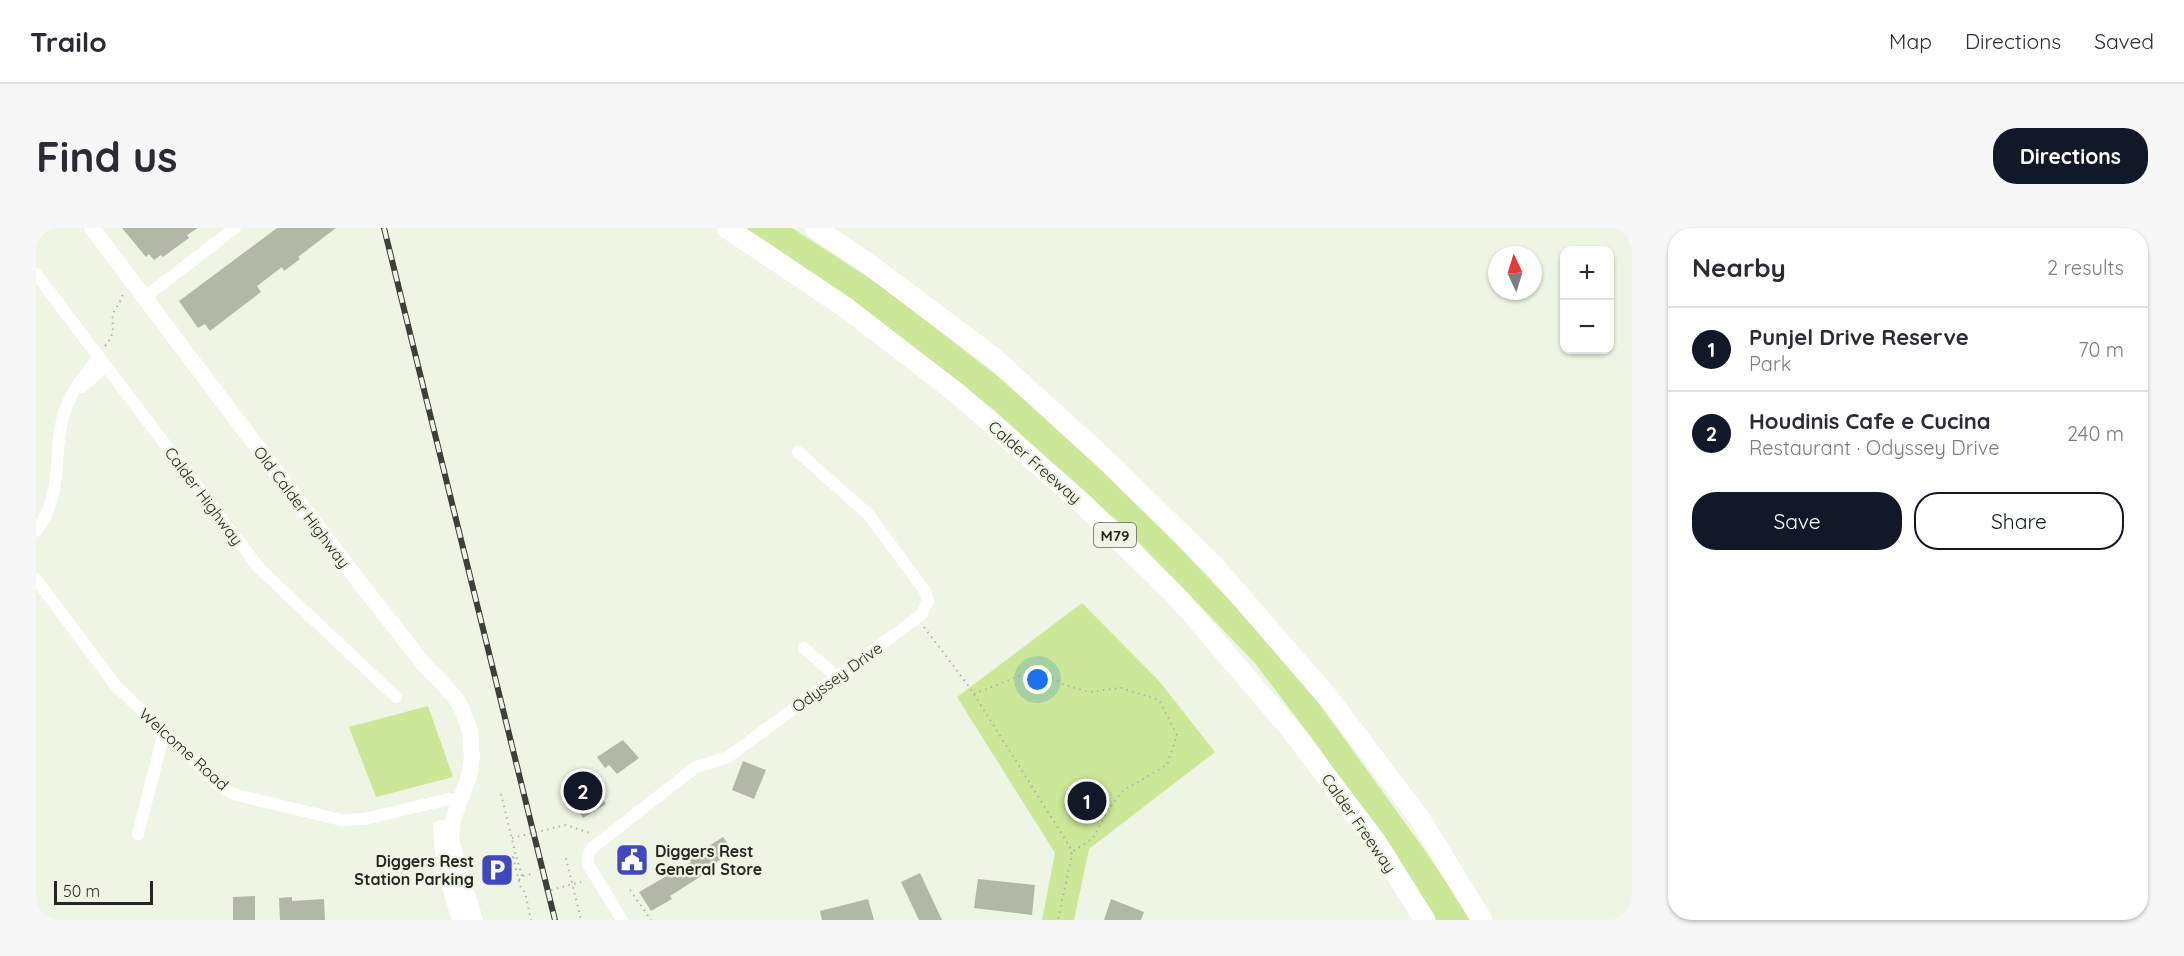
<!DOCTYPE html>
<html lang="en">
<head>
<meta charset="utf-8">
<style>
	body { margin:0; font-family:Quicksand,sans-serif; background:#f7f7f7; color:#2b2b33 }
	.controls { position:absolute; right:18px; top:18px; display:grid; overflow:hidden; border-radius:12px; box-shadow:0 2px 4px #0004 }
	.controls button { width:54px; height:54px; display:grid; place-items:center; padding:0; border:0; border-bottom:2px solid #e1e1e2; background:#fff; color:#2b2b33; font:30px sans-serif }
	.compass { position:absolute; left:1452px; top:18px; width:54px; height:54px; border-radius:50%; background:#fff; box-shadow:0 2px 4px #0004; rotate:356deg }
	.scale { position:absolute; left:18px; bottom:15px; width:99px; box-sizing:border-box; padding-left:6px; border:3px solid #252822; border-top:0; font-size:16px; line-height:21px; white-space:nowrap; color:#252822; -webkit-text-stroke:4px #eef5e4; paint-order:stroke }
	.you { position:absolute; left:1002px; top:452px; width:21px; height:21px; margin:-15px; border:4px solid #fff; border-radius:50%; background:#1a73e8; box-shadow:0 0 0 9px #1a73e833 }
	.badge { display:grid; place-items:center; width:39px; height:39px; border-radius:50%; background:#111827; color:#fff; font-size:20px; font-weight:700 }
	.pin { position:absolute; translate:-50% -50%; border:3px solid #fff; box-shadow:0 2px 6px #0006 }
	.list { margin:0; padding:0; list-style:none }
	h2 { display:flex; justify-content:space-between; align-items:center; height:78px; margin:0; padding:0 24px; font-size:26px }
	h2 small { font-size:20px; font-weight:400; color:#7c7c81 }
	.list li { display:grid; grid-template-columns:39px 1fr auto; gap:18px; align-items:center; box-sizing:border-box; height:84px; padding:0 24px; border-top:2px solid #e1e1e2 }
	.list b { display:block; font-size:22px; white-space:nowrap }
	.list p { margin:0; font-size:20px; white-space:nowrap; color:#7c7c81 }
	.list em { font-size:20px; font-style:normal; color:#7c7c81 }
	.actions { display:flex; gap:12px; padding:18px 24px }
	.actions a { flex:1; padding:14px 0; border:2px solid #111827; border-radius:24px; text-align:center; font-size:21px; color:#111827 }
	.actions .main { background:#111827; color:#fff }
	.map { position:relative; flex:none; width:1596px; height:692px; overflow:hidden; border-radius:24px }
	header { display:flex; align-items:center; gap:36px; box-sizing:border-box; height:84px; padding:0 30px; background:#fff; border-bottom:2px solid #e1e1e2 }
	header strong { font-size:28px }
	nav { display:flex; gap:33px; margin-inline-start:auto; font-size:21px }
	.intro { display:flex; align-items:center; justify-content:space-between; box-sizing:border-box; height:144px; padding:0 36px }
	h1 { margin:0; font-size:42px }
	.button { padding:15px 27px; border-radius:24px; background:#111827; color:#fff; font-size:21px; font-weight:700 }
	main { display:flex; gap:36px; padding:0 36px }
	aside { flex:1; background:#fff; border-radius:24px; box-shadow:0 2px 4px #0004 }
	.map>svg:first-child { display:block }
	.green { fill:#cbe797 }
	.building { fill:#b2b8a8 }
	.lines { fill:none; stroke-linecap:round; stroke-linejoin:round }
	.path { stroke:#afb4a7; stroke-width:2; stroke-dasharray:1.5 4.5; stroke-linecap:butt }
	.street { stroke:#fff; stroke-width:12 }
	.secondary { stroke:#fff; stroke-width:16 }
	.highway { stroke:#fff; stroke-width:21 }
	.rail-casing { stroke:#3d4039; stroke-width:6 }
	.rail { stroke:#eef5e4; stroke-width:4; stroke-dasharray:11; stroke-linecap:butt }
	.labels { text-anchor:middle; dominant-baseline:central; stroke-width:5; stroke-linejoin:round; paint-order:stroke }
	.shield { fill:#eef5e4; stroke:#61665c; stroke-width:1.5 }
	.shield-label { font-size:15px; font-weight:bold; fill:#252822 }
	.street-label { font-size:16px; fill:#252822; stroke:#eef5e4 }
	.poi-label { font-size:16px; font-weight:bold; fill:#252822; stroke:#eef5e4; text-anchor:start }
</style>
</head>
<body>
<header>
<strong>Trailo</strong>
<nav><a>Map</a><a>Directions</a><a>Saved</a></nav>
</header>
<div class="intro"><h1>Find us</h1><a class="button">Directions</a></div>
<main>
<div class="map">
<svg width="1596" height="692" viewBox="0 0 1596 692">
	<rect width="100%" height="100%" fill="#eef5e4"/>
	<g class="green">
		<path d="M704,0H756L841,55L982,164L1086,259L1201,380L1284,477L1390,624L1435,692H1400L1365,637L1279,514L1218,434L1088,299L957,181L851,99Z"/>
		<path d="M1046,375L1123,453L1179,524L1053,621L1038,692H1006L1019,625L921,469Z"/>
		<path d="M392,478L417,549L340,569L313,499Z"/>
	</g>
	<g class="building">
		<path d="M86,0H162L151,7L153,10L127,29L125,27L118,32L113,26L110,29Z"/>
		<path d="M241,0H300L262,29L264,31L248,43L246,39L221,58L225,64L174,103L169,96L162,100L143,73Z"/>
		<path d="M587,512L603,530L581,546L573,537L569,540L561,529Z"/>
		<path d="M707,533L730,542L718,571L696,562Z"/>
		<path d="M557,555L570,576L547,590L534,569Z"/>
		<path d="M687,609L697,623L676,637L678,640L634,668L636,671L615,683L603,664L655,634L653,631Z"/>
		<path d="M598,618L611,634L596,646L590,637L587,639L581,630Z"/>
		<path d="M884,645L906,692H883L865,654Z"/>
		<path d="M942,651L999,657L996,687L938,680Z"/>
		<path d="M219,668V692H197V669Z"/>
		<path d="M256,669V673L288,671L289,692H244L243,670Z"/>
		<path d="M832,671L838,692H786L784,683Z"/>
		<path d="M1075,671L1108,684L1105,692H1068Z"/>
	</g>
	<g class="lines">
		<g class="path">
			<path d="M69,118C83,101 73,97 78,84C81,78 85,73 87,66"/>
			<path d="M888,399L934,460L1034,619L1036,627L1022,692"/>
			<path d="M938,466L993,444L1011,445L1026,456L1053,464L1085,460L1123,472L1141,507L1131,537L1088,562L1073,580L1057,610L1036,624"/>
			<path d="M465,566L480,628"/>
			<path d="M476,610L530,597L554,605"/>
			<path d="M530,630L545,692"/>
			<path d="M486,648L480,628L477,629L485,661L489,664L495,692"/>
			<path d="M483,652L486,648L495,646"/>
			<path d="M515,662L545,654"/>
			<path d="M594,662L615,692"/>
		</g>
		<g class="street">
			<path d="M0,46L223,340L360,469"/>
			<path d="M109,69L199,0"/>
			<path d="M46,159L69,138"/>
			<path d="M0,303C30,262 15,228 28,185C35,163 48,146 63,130"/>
			<path d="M0,351L80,458L185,559L201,567L305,592L329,591L413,571L423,574"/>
			<path d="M768,420L802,450"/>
			<path d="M102,606L128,505"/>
			<path d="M586,692L552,636V627L556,620L660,539L692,529L885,387L892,373L889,363L832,286L762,224"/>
		</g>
		<g class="secondary">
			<path d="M56,0L314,342L386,434L418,468L426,481L434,503L436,528L433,549L417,591L415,609L420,631L439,692"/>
			<path d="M405,600L408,639L424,692"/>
		</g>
		<g class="highway">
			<path d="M691,0L809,79L922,166L1046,275L1145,373L1256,503L1340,614L1389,692"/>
			<path d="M779,0L831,35L959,131L1072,234L1178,338L1291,468L1384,591L1446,692"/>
		</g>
		<g class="rail-casing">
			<path id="rail" d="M348,0L519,692"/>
		</g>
		<use href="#rail" class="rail"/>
	</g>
	<defs>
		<g id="civic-square" transform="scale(1.725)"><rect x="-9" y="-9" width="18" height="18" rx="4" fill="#4148bd" stroke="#eef5e4"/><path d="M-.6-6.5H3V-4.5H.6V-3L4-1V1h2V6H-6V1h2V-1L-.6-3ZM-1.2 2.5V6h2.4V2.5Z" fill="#fff"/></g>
		<g id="parking-square" transform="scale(1.725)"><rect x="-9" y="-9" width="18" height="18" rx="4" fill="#4148bd" stroke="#eef5e4"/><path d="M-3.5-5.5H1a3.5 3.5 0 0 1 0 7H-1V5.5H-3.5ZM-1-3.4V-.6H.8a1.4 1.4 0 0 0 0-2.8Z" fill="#fff"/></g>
	</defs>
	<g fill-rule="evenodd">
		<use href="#civic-square" x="596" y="632"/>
		<use href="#parking-square" x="461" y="642"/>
	</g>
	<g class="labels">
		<rect class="shield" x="1058" y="295" width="42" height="24" rx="4.5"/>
		<g class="shield-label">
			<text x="1079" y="307">M79</text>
		</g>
		<g class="street-label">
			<text transform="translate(999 234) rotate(41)">Calder Freeway</text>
			<text transform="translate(168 268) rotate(53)">Calder Highway</text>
			<text transform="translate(266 279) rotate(53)">Old Calder Highway</text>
			<text transform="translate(801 449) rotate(-36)">Odyssey Drive</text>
			<text transform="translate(148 521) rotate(42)">Welcome Road</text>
			<text transform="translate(1323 595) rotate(55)">Calder Freeway</text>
		</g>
		<g class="poi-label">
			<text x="619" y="623">Diggers Rest<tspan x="619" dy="18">General Store</tspan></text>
			<text x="438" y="633" text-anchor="end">Diggers Rest<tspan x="438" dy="18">Station Parking</tspan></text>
		</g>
	</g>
</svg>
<div class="controls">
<button>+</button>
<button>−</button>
</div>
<svg class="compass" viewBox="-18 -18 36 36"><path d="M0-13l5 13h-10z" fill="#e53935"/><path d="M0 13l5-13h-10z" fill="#7c7c81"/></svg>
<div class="scale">50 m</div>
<div class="you"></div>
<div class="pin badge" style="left:1051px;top:573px">1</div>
<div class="pin badge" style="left:547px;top:563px">2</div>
</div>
<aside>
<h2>Nearby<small>2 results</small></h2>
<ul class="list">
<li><span class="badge">1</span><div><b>Punjel Drive Reserve</b><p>Park</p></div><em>70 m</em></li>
<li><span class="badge">2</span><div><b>Houdinis Cafe e Cucina</b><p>Restaurant · Odyssey Drive</p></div><em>240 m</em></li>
</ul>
<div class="actions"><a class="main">Save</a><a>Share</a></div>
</aside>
</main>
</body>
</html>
